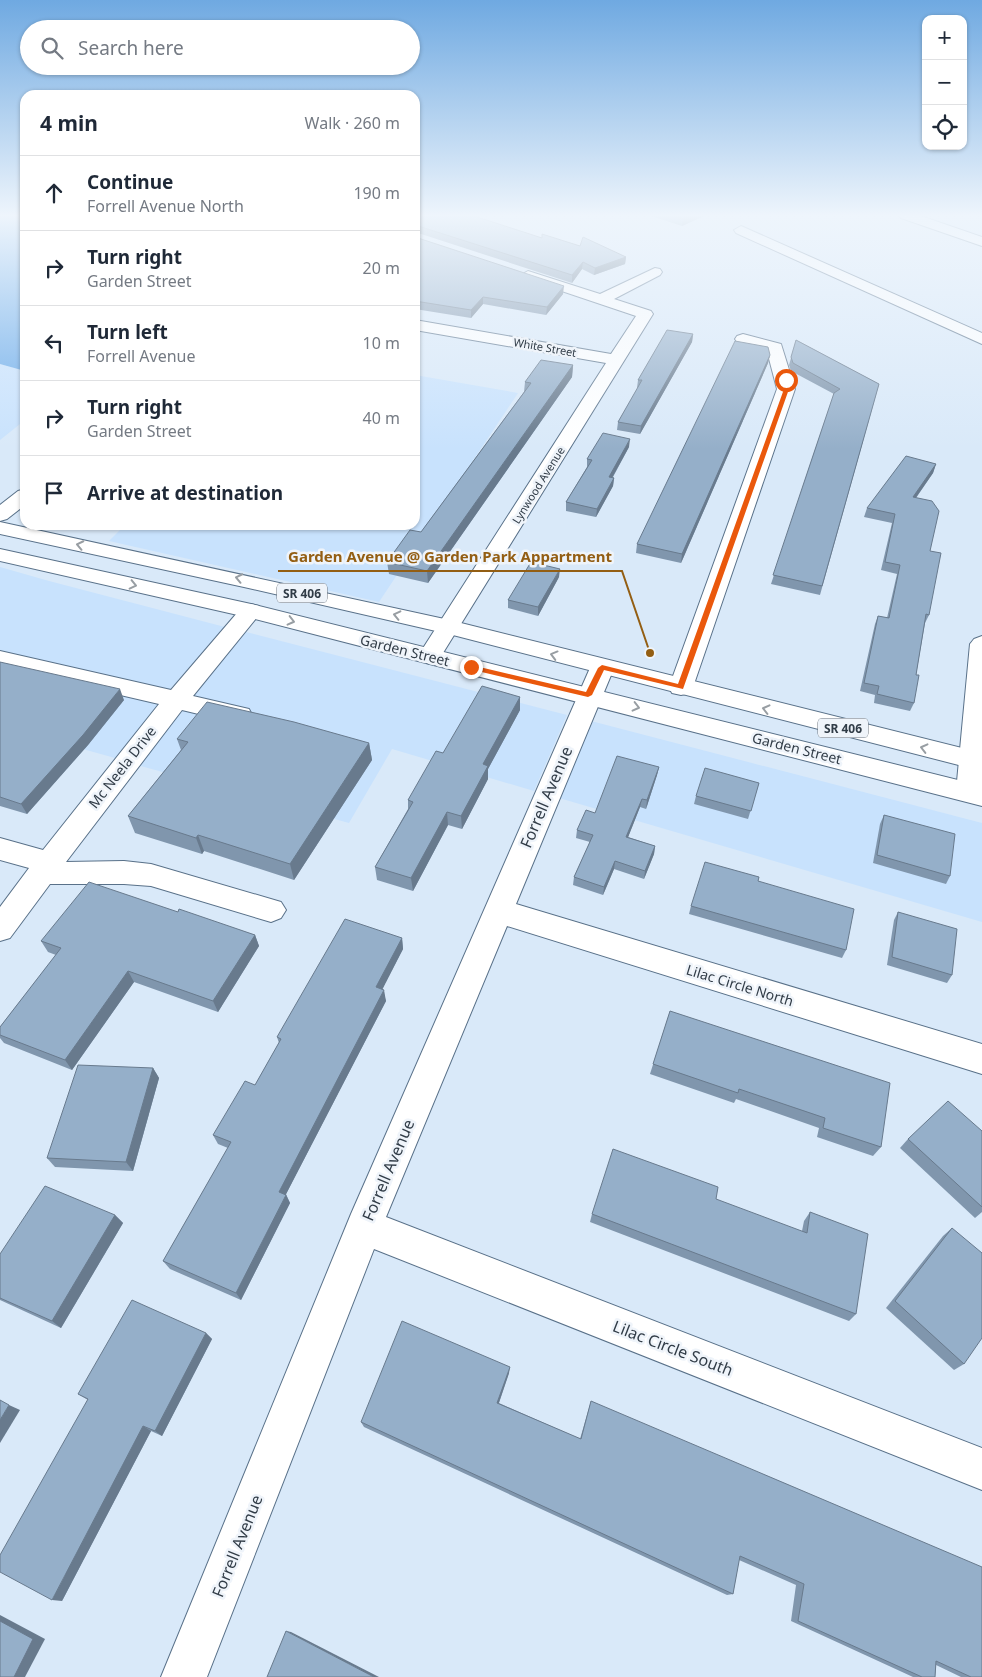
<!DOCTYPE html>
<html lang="en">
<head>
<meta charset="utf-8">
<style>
	body { margin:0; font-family:"Noto Sans",sans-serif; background:#f2f2f3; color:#1f2937 }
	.controls { position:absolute; right:15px; top:15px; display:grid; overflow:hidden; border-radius:10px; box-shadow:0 1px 4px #0004 }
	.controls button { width:45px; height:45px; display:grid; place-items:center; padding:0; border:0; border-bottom:1px solid #e0e1e3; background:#fff; color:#1f2937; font:25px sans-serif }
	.stop { position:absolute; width:15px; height:15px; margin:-11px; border:4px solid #ea580c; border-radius:50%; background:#fff }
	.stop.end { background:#ea580c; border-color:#fff; box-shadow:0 1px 5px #0008 }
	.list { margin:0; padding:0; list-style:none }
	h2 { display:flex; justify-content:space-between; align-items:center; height:65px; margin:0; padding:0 20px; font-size:21px }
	h2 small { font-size:16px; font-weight:400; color:#747a83 }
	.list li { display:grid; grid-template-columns:32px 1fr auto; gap:15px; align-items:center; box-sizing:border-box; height:75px; padding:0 20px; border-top:1px solid #e0e1e3 }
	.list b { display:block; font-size:19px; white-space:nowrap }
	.list p { margin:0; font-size:16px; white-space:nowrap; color:#747a83 }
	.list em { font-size:16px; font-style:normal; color:#747a83 }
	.icon { flex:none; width:28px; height:28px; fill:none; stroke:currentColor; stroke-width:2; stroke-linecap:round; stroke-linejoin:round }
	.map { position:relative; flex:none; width:982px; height:1677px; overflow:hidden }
	.search { position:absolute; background:#fff; box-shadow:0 1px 4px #0004; left:20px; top:20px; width:400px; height:55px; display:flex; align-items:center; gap:12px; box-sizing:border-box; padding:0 18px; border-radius:28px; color:#747a83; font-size:19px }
	.panel { position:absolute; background:#fff; box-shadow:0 1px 4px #0004; left:20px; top:90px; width:400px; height:440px; border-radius:15px }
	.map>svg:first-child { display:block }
	.built { fill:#c8e2fd }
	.forest { fill:#69aae9 }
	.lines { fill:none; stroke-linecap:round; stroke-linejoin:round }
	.minor-casing { stroke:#597189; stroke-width:2 }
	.major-casing { stroke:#597189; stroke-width:2 }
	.minor { fill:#fff; fill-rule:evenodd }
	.major { fill:#fff; fill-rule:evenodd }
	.wall { fill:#8096ad }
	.shaded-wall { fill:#687a8d }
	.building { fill:#95afc9; stroke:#687a8d }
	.oneway { stroke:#989ea3 }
	.route { fill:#ea580c }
	.labels { text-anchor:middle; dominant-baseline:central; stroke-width:5; stroke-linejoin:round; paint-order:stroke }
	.far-street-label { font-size:11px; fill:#313c47; stroke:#eff4fa }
	.shield { fill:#eff4fa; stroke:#6a737d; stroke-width:1 }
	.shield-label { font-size:12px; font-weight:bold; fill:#313c47 }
	.street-label { font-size:14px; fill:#313c47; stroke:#eff4fa }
	.near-street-label { font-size:16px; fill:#313c47; stroke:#eff4fa }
	.leader { fill:none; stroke:#935e13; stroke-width:2 }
	.callout-dot { fill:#935e13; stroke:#eff4fa; stroke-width:2 }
	.callout-label { font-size:15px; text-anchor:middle; font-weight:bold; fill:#935e13; stroke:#eff4fa; stroke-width:5; stroke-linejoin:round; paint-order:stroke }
</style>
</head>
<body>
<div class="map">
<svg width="982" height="1677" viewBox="0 0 982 1677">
	<rect width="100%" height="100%" fill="#d9e9f9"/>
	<g class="built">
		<path d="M0,364L25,371V420L0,440Z"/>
		<path d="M415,375L518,393L379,602L109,541L125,525H415Z"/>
		<path d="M0,567L49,581L225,627L171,688L115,758L0,726Z"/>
		<path d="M246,632L567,715L534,791L392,749L349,823L137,765L186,702Z"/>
		<path d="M591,721L982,823V922L559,798Z"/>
	</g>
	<path class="forest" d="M0,215H25V371L0,364Z"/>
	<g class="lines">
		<g class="minor-casing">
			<g id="minor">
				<path d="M899,215H918L982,237V246L901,218Z"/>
				<path d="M741,226L982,333V344L736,233L734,230Z"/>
				<path d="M655,268L660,269L662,272L660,275L614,299L651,311L653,314L438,661L430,664L422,661L418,656L606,363L415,330V320L611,354L636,316L523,278L521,275L528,271L600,294Z"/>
				<path d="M743,334L781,344L795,389L693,687L690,693L681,695L672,693L669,687L777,389L767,351L737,342L735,339L737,336Z"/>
				<path d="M25,489V505L7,519L0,521V505L18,491Z"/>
				<path d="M251,604L259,606L262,611L193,696L249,709L252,715L249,721L240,724L182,710L66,862L124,861L151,864L281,902L286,910L281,918L271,922L151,886L124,884H50L10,938L0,941V907L29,868L0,860V838L43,850L159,704L0,667V651L171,690L243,606Z"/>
				<path d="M982,636V792L978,799L969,802L960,799L956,792L970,644L974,639Z"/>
				<path d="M602,660L610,662L614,668L516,904L982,1044V1074L507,926L386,1217L982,1448V1490L374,1249L207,1677H161L351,1214L590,668L594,662Z"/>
			</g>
		</g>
		<g class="major-casing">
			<g id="major">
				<path d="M0,522L449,620L982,753V771L449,634L244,587L0,534Z"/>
				<path d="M0,549L251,604L982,786V806L251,618L0,561Z"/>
			</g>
		</g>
		<use href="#minor" class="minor"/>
		<use href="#major" class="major"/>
	</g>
	<g class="wall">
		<path d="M648,215H706L682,226Z"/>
		<path d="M415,217L542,238L580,246L626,257L625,264L594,275L582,269L572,283L415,232Z"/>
		<path d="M415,237L563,294L546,315L483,304L471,318L415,309Z"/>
		<path d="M693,334L692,342L640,434L617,430L618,422L638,388H637L638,380Z"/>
		<path d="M796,340L879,384L820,595L771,584L834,394L791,371L789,365Z"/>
		<path d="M770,355L768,363L681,563L636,553L637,544Z"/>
		<path d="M573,365L572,377L428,583L389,574L387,562L421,532L524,392L525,382Z"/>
		<path d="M629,447L613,477L614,478L613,486L596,517L566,511V502L587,467V459Z"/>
		<path d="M936,464L933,473L916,498L930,551L929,615L925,623L916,675L914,703L910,711L874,703L875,695L860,691L875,624L878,616L887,618L897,574L881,570L892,523L864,517L867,508Z"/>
		<path d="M559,577L538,616L508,608V600Z"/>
		<path d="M0,662L124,700L88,745L27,814L0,806Z"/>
		<path d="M520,697V710L488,769V779L462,829L448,825L413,891L377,880L375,867L408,809V800L443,753Z"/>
		<path d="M177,739L369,743L372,760L294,880L204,851L202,854L135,833L128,816L181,750Z"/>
		<path d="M659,767L657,775L646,809L640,807L628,837L655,846L654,854L644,879L614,869L603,895L573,885L574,877L590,842L576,838L577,830L595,813Z"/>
		<path d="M759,783L748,819L694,804L696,796Z"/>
		<path d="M884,815L950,876L946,884L873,863L880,824Z"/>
		<path d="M758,881L846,950L842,958L689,914L691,906Z"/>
		<path d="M178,912L255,935L259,946L218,1012L134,982L72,1070L4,1043L0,1038V1027L56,955L48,952L41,941Z"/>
		<path d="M898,912L952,975L947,983L887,965L894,920Z"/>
		<path d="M402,938L403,949L382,989L386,1001L286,1194L290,1203L241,1300L170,1269L163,1261L228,1148L218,1144L213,1135L255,1085L279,1043L277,1037Z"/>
		<path d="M670,1011L881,1147L873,1156L817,1137L819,1128L736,1099L734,1103L650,1074Z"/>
		<path d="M153,1068L159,1078L133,1171L55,1167L47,1158Z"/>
		<path d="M982,1131V1212L975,1218L900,1148L908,1139Z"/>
		<path d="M810,1212L856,1314L849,1321L590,1222L592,1214L802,1231L804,1221Z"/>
		<path d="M115,1215L123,1223L61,1328L0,1300V1254Z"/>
		<path d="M952,1228L964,1364L954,1370L886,1308L943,1236Z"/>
		<path d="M206,1333L212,1339L162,1436L151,1431L62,1601L88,1400L78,1394Z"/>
		<path d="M509,1373L499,1403L580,1439L591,1401L982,1677H961L936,1665L935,1677H913L791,1621L796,1585L739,1560L733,1594L727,1595L364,1427L361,1422Z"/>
	</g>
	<g class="shaded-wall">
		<path d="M692,215H706L682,226L683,219Z"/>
		<path d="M626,257L625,264L594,275L595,268Z"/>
		<path d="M583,262L582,269L572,283V275Z"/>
		<path d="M564,286L563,294L546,315L547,307Z"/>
		<path d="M483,297V304L471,318V310Z"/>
		<path d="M693,334L692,342L640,434L641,426Z"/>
		<path d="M770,355L768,363L681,563L682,554Z"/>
		<path d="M573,365L572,377L428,583L427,571Z"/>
		<path d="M630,439L629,447L608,485L609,477Z"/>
		<path d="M936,464L933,473L910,506L913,497Z"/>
		<path d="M614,478L613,486L596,517L597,509Z"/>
		<path d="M560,569L559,577L538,616V607Z"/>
		<path d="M120,689L124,700L88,745L27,814L21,804Z"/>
		<path d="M520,697V710L488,769V779L462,829L461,816L483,764Z"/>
		<path d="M369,743L372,760L294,880L290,864Z"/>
		<path d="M659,767L657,775L646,809L647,800Z"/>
		<path d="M642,799L640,807L625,845L626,837Z"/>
		<path d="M447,812L448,825L413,891L411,878Z"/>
		<path d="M198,835L204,851L202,854L196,838Z"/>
		<path d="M655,846L654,854L644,879L645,871Z"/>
		<path d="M615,861L614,869L603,895L604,887Z"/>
		<path d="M255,935L259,946L218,1012L213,1001Z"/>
		<path d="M402,938L403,949L378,998L376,987Z"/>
		<path d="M128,971L134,982L72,1070L65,1060Z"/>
		<path d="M384,990L386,1001L283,1200L279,1192Z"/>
		<path d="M153,1068L159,1078L133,1171L126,1162Z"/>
		<path d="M286,1195L290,1203L241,1300L236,1293Z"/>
		<path d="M115,1215L123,1223L61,1328L52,1321Z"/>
		<path d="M206,1333L212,1339L162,1436L155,1431Z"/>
		<path d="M510,1367L509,1373L497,1408V1403Z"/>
		<path d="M9,1405L20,1410L0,1443V1420Z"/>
		<path d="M143,1426L151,1431L62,1601L52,1600Z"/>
		<path d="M0,1615L45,1639L25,1677H14L0,1621Z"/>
		<path d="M286,1631L291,1632L379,1677H374Z"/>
	</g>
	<g class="building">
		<path d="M419,215H471L542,238V234L580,246L583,237L626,257L595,268L583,262L572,275L415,225V217Z"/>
		<path d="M671,215H692L683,219Z"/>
		<path d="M415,237L564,286L547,307L483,297L471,310L415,301Z"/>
		<path d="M667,330L693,334L641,426L618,422L642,380H638Z"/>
		<path d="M796,340L879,384L822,586L773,575L834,393L840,389L793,363L791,357Z"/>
		<path d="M735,341L768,347L770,355L682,554L637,544Z"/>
		<path d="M541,360L573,365L427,571L387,562L410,530L421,532L531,383L525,382Z"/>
		<path d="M603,433L630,439L609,477L614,478L597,509L566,502L592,460L587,459Z"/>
		<path d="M906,456L936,464L913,497L932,501L939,511L930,551L941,553L929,615L926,614L916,675H919L914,703L877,694L879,686L864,683L878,616L889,618L900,565L885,562L895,514L867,508Z"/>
		<path d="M531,562L560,569L538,607L508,600Z"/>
		<path d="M0,662L120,689L83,735L21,804L0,797Z"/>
		<path d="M482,686L520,697L483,764L488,766L461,816L447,812L411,878L375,867L413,802L408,800L436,751L443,753Z"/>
		<path d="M207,702L294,722L369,743L290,864L198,835L196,838L128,816L188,742L177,739Z"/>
		<path d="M617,756L659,767L647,800L642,799L626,837L655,846L645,871L615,861L604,887L574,877L593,835L577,830L586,810L595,813Z"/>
		<path d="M705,768L759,783L751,811L696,796Z"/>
		<path d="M884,815L955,834L950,876L877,855Z"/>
		<path d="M705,862L759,877L758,881L854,909L846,950L691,906Z"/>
		<path d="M89,882L178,912L179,909L255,935L213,1001L128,971L65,1060L0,1035V1027L61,948L41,941Z"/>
		<path d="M898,912L957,929L952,975L892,957Z"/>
		<path d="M345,919L402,938L376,987L384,990L279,1192L286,1195L236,1293L163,1261L231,1142L213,1135L245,1081L255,1085L281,1039L277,1037Z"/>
		<path d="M670,1011L890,1083L881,1147L823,1128L825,1118L739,1089L738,1093L653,1064Z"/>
		<path d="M78,1065L153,1068L126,1162L47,1158Z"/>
		<path d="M948,1101L982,1131V1207L908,1139Z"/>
		<path d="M613,1149L718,1187L716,1199L807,1233L810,1212L868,1234L856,1314L592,1214Z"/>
		<path d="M45,1186L115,1215L52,1321L0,1298V1254Z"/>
		<path d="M952,1228L982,1253V1338L964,1364L895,1301Z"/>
		<path d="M132,1300L206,1333L155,1431L143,1426L52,1600L0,1572V1555L88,1399L78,1394Z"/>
		<path d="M402,1321L510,1367L497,1403L581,1439L591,1401L982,1567V1677H971L936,1661L935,1677H922L798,1621L804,1584L740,1556L733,1594L361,1422Z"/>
		<path d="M0,1400L9,1405L0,1420Z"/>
		<path d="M0,1621L33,1639L14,1677H0Z"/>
		<path d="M286,1631L374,1677H267Z"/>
	</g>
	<defs><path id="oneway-chevron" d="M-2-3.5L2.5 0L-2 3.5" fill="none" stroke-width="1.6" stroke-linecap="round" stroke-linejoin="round" transform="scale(1.25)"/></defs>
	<g class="oneway">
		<use href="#oneway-chevron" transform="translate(80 545) rotate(-168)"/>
		<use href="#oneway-chevron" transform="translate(239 578) rotate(-168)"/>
		<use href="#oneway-chevron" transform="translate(133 585) rotate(13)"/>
		<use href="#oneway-chevron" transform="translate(397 615) rotate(-167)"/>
		<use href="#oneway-chevron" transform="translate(291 621) rotate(14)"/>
		<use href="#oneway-chevron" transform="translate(554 655) rotate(-165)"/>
		<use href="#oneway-chevron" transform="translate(636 707) rotate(14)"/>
		<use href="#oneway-chevron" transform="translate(766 709) rotate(-166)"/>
		<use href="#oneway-chevron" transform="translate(924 748) rotate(-166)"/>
	</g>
	<linearGradient id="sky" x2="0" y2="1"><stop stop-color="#6fa9e1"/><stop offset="0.48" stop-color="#eef5fc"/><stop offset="1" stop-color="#eef5fc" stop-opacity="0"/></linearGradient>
	<rect width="982" height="449" fill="url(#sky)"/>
	<path class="route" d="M786,379L788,380L789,389L683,689L604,670L592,695L588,697L469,669L471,665L586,692L598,668L602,665L678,684L784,389L783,380Z"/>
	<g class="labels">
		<g class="far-street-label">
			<text transform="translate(545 347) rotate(10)">White Street</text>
			<text transform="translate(538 485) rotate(-58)">Lynwood Avenue</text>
		</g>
		<g class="shield">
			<rect x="277" y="583.5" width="50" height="19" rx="4"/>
			<rect x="818" y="718.5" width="50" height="19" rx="4"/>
		</g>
		<g class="shield-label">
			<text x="302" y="593">SR 406</text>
			<text x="843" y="728">SR 406</text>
		</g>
		<g class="street-label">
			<text transform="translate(405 650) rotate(14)">Garden Street</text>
			<text transform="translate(797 748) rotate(14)">Garden Street</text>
			<text transform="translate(122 767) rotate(-52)">Mc Neela Drive</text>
			<text transform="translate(740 985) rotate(17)">Lilac Circle North</text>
		</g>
		<g class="near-street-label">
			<text transform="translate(546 797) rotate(-67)">Forrell Avenue</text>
			<text transform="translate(388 1170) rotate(-67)">Forrell Avenue</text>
			<text transform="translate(673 1348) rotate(21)">Lilac Circle South</text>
			<text transform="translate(237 1546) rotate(-68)">Forrell Avenue</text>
		</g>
	</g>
	<path class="leader" d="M650 653L622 571H278"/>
	<circle class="callout-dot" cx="650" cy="653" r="5"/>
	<g class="callout-label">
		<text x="450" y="562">Garden Avenue @ Garden Park Appartment</text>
	</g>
</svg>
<div class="controls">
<button>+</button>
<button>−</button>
<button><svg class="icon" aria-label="locate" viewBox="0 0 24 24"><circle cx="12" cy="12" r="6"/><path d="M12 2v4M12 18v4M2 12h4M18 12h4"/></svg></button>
</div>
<div class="stop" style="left:786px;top:380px"></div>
<div class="stop end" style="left:471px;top:667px"></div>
<div class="search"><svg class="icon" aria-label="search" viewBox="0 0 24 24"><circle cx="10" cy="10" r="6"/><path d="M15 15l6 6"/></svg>Search here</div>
<section class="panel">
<h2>4 min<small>Walk · 260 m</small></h2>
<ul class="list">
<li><svg class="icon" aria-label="ahead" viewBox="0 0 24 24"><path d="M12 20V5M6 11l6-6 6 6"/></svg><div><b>Continue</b><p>Forrell Avenue North</p></div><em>190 m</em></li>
<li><svg class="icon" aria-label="right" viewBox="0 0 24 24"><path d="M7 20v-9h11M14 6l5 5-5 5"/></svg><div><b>Turn right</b><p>Garden Street</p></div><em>20 m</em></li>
<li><svg class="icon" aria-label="left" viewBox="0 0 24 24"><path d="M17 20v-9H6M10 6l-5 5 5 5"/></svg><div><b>Turn left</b><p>Forrell Avenue</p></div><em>10 m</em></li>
<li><svg class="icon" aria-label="right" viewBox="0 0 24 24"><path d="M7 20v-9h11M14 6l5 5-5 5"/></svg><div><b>Turn right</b><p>Garden Street</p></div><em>40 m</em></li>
<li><svg class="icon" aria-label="arrive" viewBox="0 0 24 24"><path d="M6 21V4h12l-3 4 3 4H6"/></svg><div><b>Arrive at destination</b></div></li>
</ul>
</section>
</div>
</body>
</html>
